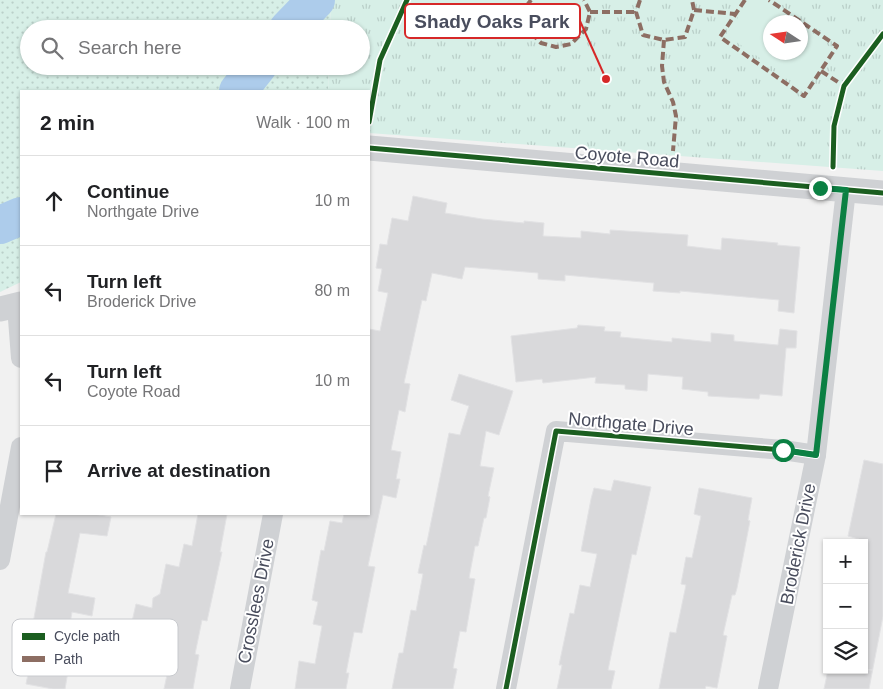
<!DOCTYPE html>
<html lang="en">
<head>
<meta charset="utf-8">
<style>
	body { margin:0; font-family:Arial,sans-serif; background:#f2f2f2; color:#202124 }
	.controls { position:absolute; right:15px; bottom:15px; display:grid; overflow:hidden; border-radius:0px; box-shadow:0 1px 4px #0004 }
	.controls button { width:45px; height:45px; display:grid; place-items:center; padding:0; border:0; border-bottom:1px solid #e0e0e0; background:#fff; color:#202124; font:25px sans-serif }
	.compass { position:absolute; left:763px; top:15px; width:45px; height:45px; border-radius:50%; background:#fff; box-shadow:0 1px 4px #0004; rotate:282deg }
	.stop { position:absolute; width:15px; height:15px; margin:-11px; border:4px solid #0b8043; border-radius:50%; background:#fff }
	.stop.end { background:#0b8043; border-color:#fff; box-shadow:0 1px 5px #0008 }
	.list { margin:0; padding:0; list-style:none }
	h2 { display:flex; justify-content:space-between; align-items:center; height:65px; margin:0; padding:0 20px; font-size:21px }
	h2 small { font-size:16px; font-weight:400; color:#757577 }
	.list li { display:grid; grid-template-columns:32px 1fr auto; gap:15px; align-items:center; box-sizing:border-box; height:90px; padding:0 20px; border-top:1px solid #e0e0e0 }
	.list b { display:block; font-size:19px; white-space:nowrap }
	.list p { margin:0; font-size:16px; white-space:nowrap; color:#757577 }
	.list em { font-size:16px; font-style:normal; color:#757577 }
	.icon { flex:none; width:28px; height:28px; fill:none; stroke:currentColor; stroke-width:2; stroke-linecap:round; stroke-linejoin:round }
	.map { position:relative; flex:none; width:883px; height:689px; overflow:hidden }
	.search { position:absolute; background:#fff; box-shadow:0 1px 4px #0004; left:20px; top:20px; width:350px; height:55px; display:flex; align-items:center; gap:12px; box-sizing:border-box; padding:0 18px; border-radius:28px; color:#757577; font-size:19px }
	.panel { position:absolute; background:#fff; box-shadow:0 1px 4px #0004; left:20px; top:90px; width:350px; height:425px; border-radius:0px }
	.map>svg:first-child { display:block }
	.grass { fill:url(#grass-dots) }
	.park { fill:url(#park-tufts); fill-rule:evenodd }
	.garden { fill:#d7efe7 }
	.lines { fill:none; stroke-linecap:round; stroke-linejoin:round }
	.river { stroke:#adcceb; stroke-width:38 }
	.building { fill:#d9d9db; stroke:#e2e2e4 }
	.minor { stroke:#cfd1d4; stroke-width:20 }
	.tertiary { stroke:#cfd1d4; stroke-width:25 }
	.quiet { stroke:#8d6e63; stroke-width:4; stroke-dasharray:8 4; stroke-linecap:butt }
	.cycleway-casing { stroke:#fff; stroke-width:8 }
	.cycleway { stroke:#1b5e20; stroke-width:5 }
	.route { stroke:#0b8043; stroke-width:6 }
	.labels { text-anchor:middle; dominant-baseline:central; stroke-width:4; stroke-linejoin:round; paint-order:stroke }
	.street-label { font-size:18px; fill:#494d5d; stroke:#fff }
	.key { fill:#fff; stroke:#c8cace; stroke-width:1 }
	.key-label { font-size:14px; fill:#494d5d }
	.leader { fill:none; stroke:#d62828; stroke-width:2 }
	.callout-dot { fill:#d62828; stroke:#fff; stroke-width:2 }
	.callout { fill:#fff; stroke:#d62828; stroke-width:2 }
	.callout-label { font-size:19px; text-anchor:middle; font-weight:bold; fill:#494d5d }
</style>
</head>
<body>
<div class="map">
<svg width="883" height="689" viewBox="0 0 883 689">
	<defs>
		<pattern id="grass-dots" width="8" height="8" patternUnits="userSpaceOnUse" patternTransform="scale(1.25)"><rect width="8" height="8" fill="#d7efe7"/><path d="M2 2h.1M6 6h.1" fill="none" stroke="#bacfc9" stroke-width="1.8" stroke-linecap="round"/></pattern>
		<pattern id="park-tufts" width="24" height="20" patternUnits="userSpaceOnUse" patternTransform="scale(1.25)"><rect width="24" height="20" fill="#d7efe7"/><path d="M3 7l-1-3M5 7V3M7 7l1-3M15 17l-1-3M17 17v-4M19 17l1-3" fill="none" stroke="#bacfc9"/></pattern>
	</defs>
	<rect width="100%" height="100%" fill="#f1f1f1"/>
	<path class="grass" d="M0,0H331L330,29H29V66H329L328,91H21V282L0,292Z"/>
	<path class="park" d="M331,0H883V171L369,133V91H328L329,66H361V29H330ZM770,22H800V52H770Z"/>
	<path class="garden" d="M750,0H761L794,22H770V52H800L801,27L831,48L804,88L726,35Z"/>
	<g class="lines">
		<g class="river">
			<path d="M288,29L316,0"/>
			<path d="M238,91L258,66"/>
			<path d="M0,225L21,216"/>
		</g>
	</g>
	<g class="building">
		<path d="M413,196L447,203L445,213L482,219L524,223V221L544,223L543,236L581,238V231L610,234V230L688,235L687,246L721,250L722,238L778,243L777,245L800,247L794,313L778,311L779,300L680,291V293L653,291L654,283L565,275V281L538,279V273L465,267L462,279L432,273L426,301L422,300L404,383L410,384L405,412L399,410L391,450L401,452L396,479H400L396,498L383,495L368,566L375,567L362,633L354,632L346,673H349L346,689H295L299,661L315,664L322,626L313,624L318,602L312,600L321,550L324,551L330,521L342,523L344,514H369V329L380,331L388,293L378,291L382,269L376,268L380,244L387,245L392,218L408,221Z"/>
		<path d="M578,325L605,327L604,331L621,332L620,337L672,342V338L711,342V333L734,335V341L778,345L780,329L797,331L796,348H786L782,396L760,394L759,399L708,396V392L682,389L683,377L648,374L647,391L625,389V385L595,383L596,377L543,383L542,379L516,382L511,336L577,328Z"/>
		<path d="M459,374L513,391L499,435L486,431L480,466L494,468L488,496L490,497L486,518H484L478,546H475L469,578L475,579L466,632L460,631L453,668L457,669L453,689H392L399,653H403L411,610L416,611L423,574L418,573L424,545L426,546L427,542L449,433L460,435L469,406L451,400Z"/>
		<path d="M864,460L883,464V616L869,689H824L828,670H872L864,669V543H858L859,539L848,536Z"/>
		<path d="M614,480L651,487L636,555L632,554L608,670L615,671L611,689H557L562,665H559L570,613L574,614L580,585L590,587L597,554L581,551L591,499L594,488L611,491Z"/>
		<path d="M699,488L752,498L748,520L750,521L737,588L735,595H732L723,635L727,636L723,657L717,688L706,686L705,689H659L670,632L676,633L686,585L681,584L686,557L692,558L701,516L694,514Z"/>
		<path d="M56,514H93L111,517L107,536L80,533L68,593L95,598L92,616L72,612L66,647L72,648L65,689H53L26,684L31,659L25,658L29,640H30L46,552H47Z"/>
		<path d="M198,514H227L220,552H222L207,621L202,620L195,654L199,655L193,689H164L168,670L146,665L151,640L129,635L136,604L152,608L153,598L160,594L166,564L179,567L184,544L192,546Z"/>
	</g>
	<g class="lines">
		<g class="minor">
			<path d="M17,306L21,358"/>
			<path d="M0,560L21,447"/>
			<path d="M240,689L273,514"/>
			<path d="M506,689L556,431L783,450L816,455"/>
			<path d="M768,689L816,455L846,190"/>
		</g>
		<g class="tertiary">
			<path d="M369,148L883,193"/>
			<path d="M0,309L21,304"/>
		</g>
		<g class="quiet">
			<path d="M531,0L528,4L525,20L531,33L541,43L556,47L571,44L586,29L590,12L584,0"/>
			<path d="M640,0L636,12L643,35L664,40L685,37L694,10L692,0"/>
			<path d="M745,0L720,37L804,96L837,46L769,0"/>
			<path d="M694,10L735,14"/>
			<path d="M590,12H636"/>
			<path d="M664,40L662,66L664,82L673,102L676,116L673,151"/>
			<path d="M821,71L844,86"/>
		</g>
		<g class="cycleway-casing">
			<g id="cycleway">
				<path d="M369,122L380,60L407,0"/>
				<path d="M369,148L883,193"/>
				<path d="M833,167L834,126L844,86L883,34"/>
				<path d="M506,689L556,431L783,450L816,455"/>
			</g>
		</g>
		<use href="#cycleway" class="cycleway"/>
	</g>
	<g class="lines">
		<path class="route" d="M783,450L816,455L846,190L820,188"/>
	</g>
	<g class="labels">
		<g class="street-label">
			<text transform="translate(627 157) rotate(5)">Coyote Road</text>
			<text transform="translate(631 424) rotate(5)">Northgate Drive</text>
			<text transform="translate(798 544) rotate(-79)">Broderick Drive</text>
			<text transform="translate(256 601) rotate(-79)">Crosslees Drive</text>
		</g>
	</g>
	<rect x="12" y="619" width="166" height="57" rx="8" class="key"/>
	<rect x="22" y="633" width="23" height="7" fill="#1b5e20"/>
	<rect x="22" y="656" width="23" height="6" fill="#8d6e63"/>
	<g class="key-label">
		<text x="54" y="641">Cycle path</text>
		<text x="54" y="664">Path</text>
	</g>
	<path class="leader" d="M606 79L580 21"/>
	<circle class="callout-dot" cx="606" cy="79" r="5"/>
	<rect class="callout" x="405" y="4" width="175" height="34" rx="5"/>
	<g class="callout-label">
		<text x="492" y="28">Shady Oaks Park</text>
	</g>
</svg>
<div class="controls">
<button>+</button>
<button>−</button>
<button><svg class="icon" aria-label="layers" viewBox="0 0 24 24"><path d="M12 4l9 5-9 5-9-5zM3 14l9 5 9-5"/></svg></button>
</div>
<svg class="compass" viewBox="-18 -18 36 36"><path d="M0-13l5 13h-10z" fill="#e53935"/><path d="M0 13l5-13h-10z" fill="#757577"/></svg>
<div class="stop" style="left:783px;top:450px"></div>
<div class="stop end" style="left:820px;top:188px"></div>
<div class="search"><svg class="icon" aria-label="search" viewBox="0 0 24 24"><circle cx="10" cy="10" r="6"/><path d="M15 15l6 6"/></svg>Search here</div>
<section class="panel">
<h2>2 min<small>Walk · 100 m</small></h2>
<ul class="list">
<li><svg class="icon" aria-label="ahead" viewBox="0 0 24 24"><path d="M12 20V5M6 11l6-6 6 6"/></svg><div><b>Continue</b><p>Northgate Drive</p></div><em>10 m</em></li>
<li><svg class="icon" aria-label="left" viewBox="0 0 24 24"><path d="M17 20v-9H6M10 6l-5 5 5 5"/></svg><div><b>Turn left</b><p>Broderick Drive</p></div><em>80 m</em></li>
<li><svg class="icon" aria-label="left" viewBox="0 0 24 24"><path d="M17 20v-9H6M10 6l-5 5 5 5"/></svg><div><b>Turn left</b><p>Coyote Road</p></div><em>10 m</em></li>
<li><svg class="icon" aria-label="arrive" viewBox="0 0 24 24"><path d="M6 21V4h12l-3 4 3 4H6"/></svg><div><b>Arrive at destination</b></div></li>
</ul>
</section>
</div>
</body>
</html>
